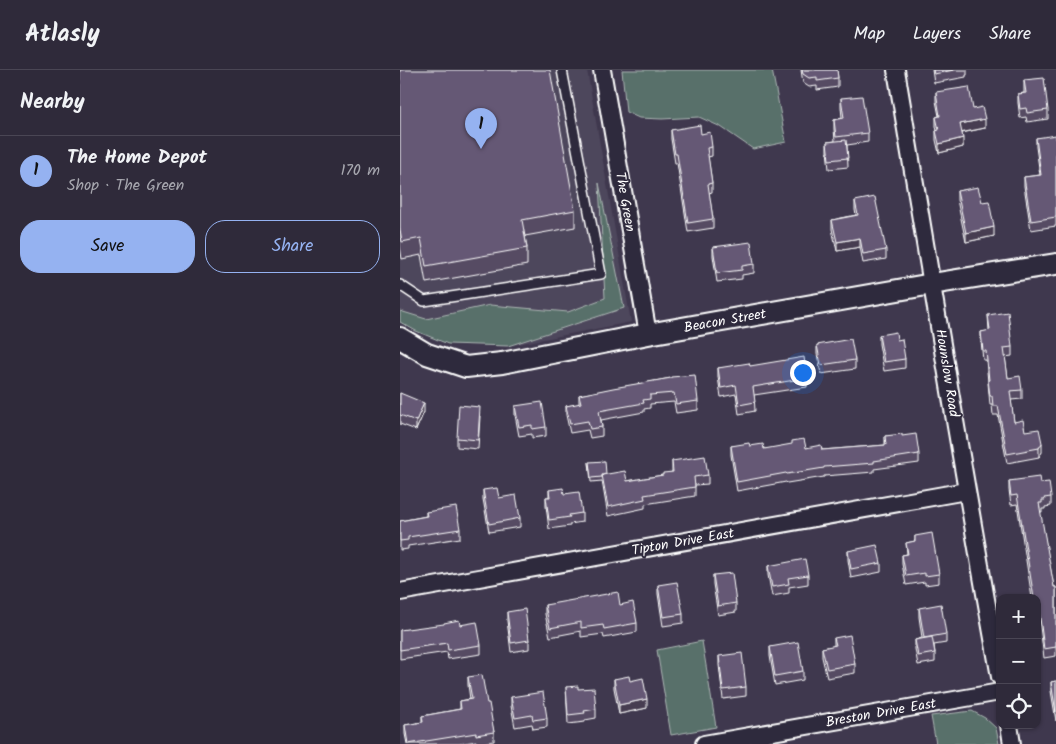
<!DOCTYPE html>
<html lang="en">
<head>
<meta charset="utf-8">
<style>
	body { margin:0; font-family:Kalam,sans-serif; background:#373242; color:#f1f3f6 }
	.controls { position:absolute; right:15px; bottom:15px; display:grid; overflow:hidden; border-radius:10px; box-shadow:0 1px 4px #0004 }
	.controls button { width:45px; height:45px; display:grid; place-items:center; padding:0; border:0; border-bottom:1px solid #4a4654; background:#2f2a3a; color:#f1f3f6; font:25px sans-serif }
	.you { position:absolute; left:402px; top:302px; width:18px; height:18px; margin:-12px; border:4px solid #fff; border-radius:50%; background:#1a73e8; box-shadow:0 0 0 8px #1a73e833 }
	.badge { display:grid; place-items:center; width:32px; height:32px; border-radius:50%; background:#95b2f1; color:#111; font-size:16px; font-weight:700 }
	.pin { position:absolute; translate:-50% -41px; filter:drop-shadow(0 1px 2px #0008) }
	.pin::after { content:''; position:absolute; top:26px; width:18px; height:15px; background:inherit; clip-path:polygon(0 0,100% 0,50% 100%) }
	.list { margin:0; padding:0; list-style:none }
	h2 { display:flex; justify-content:space-between; align-items:center; height:65px; margin:0; padding:0 20px; font-size:21px }
	h2 small { font-size:16px; font-weight:400; color:#a7a7af }
	.list li { display:grid; grid-template-columns:32px 1fr auto; gap:15px; align-items:center; box-sizing:border-box; height:70px; padding:0 20px; border-top:1px solid #4a4654 }
	.list b { display:block; font-size:19px; white-space:nowrap }
	.list p { margin:0; font-size:16px; white-space:nowrap; color:#a7a7af }
	.list em { font-size:16px; font-style:normal; color:#a7a7af }
	.actions { display:flex; gap:10px; padding:15px 20px }
	.actions a { flex:1; padding:11px 0; border:1px solid #95b2f1; border-radius:20px; text-align:center; font-size:18px; color:#95b2f1 }
	.actions .main { background:#95b2f1; color:#111 }
	.icon { flex:none; width:28px; height:28px; fill:none; stroke:currentColor; stroke-width:2; stroke-linecap:round; stroke-linejoin:round }
	.map { position:relative; flex:none; width:656px; height:674px; overflow:hidden }
	header { display:flex; align-items:center; gap:30px; box-sizing:border-box; height:70px; padding:0 25px; background:#2f2a3a; border-bottom:1px solid #4a4654 }
	header strong { font-size:24px }
	nav { display:flex; gap:28px; margin-inline-start:auto; font-size:18px }
	main { display:flex }
	aside { flex:1; background:#2f2a3a }
	.map>svg:first-child { display:block }
	.built { fill:#4e465c }
	.green { fill:#586f6a; stroke:#acb7b4 }
	.lines { fill:none; stroke-linecap:round; stroke-linejoin:round }
	.service-casing { stroke:#fff; stroke-width:12 }
	.minor-casing { stroke:#fff; stroke-width:20 }
	.tertiary-casing { stroke:#fff; stroke-width:24 }
	.service { stroke:#2f2a3d; stroke-width:9 }
	.minor { stroke:#2f2a3d; stroke-width:16 }
	.tertiary { stroke:#2f2a3d; stroke-width:20 }
	.wall { fill:#574c64; stroke:#fff }
	.shaded-wall { fill:#473e51; stroke:#fff }
	.building { fill:#655874; stroke:#fff }
	.labels { text-anchor:middle; dominant-baseline:central; stroke-width:4; stroke-linejoin:round; paint-order:stroke }
	.street-label { font-size:14px; fill:#fff; stroke:#2f2a3d }
</style>
</head>
<body>
<header>
<strong>Atlasly</strong>
<nav><a>Map</a><a>Layers</a><a>Share</a></nav>
</header>
<main>
<aside>
<h2>Nearby<small></small></h2>
<ul class="list">
<li><span class="badge">1</span><div><b>The Home Depot</b><p>Shop · The Green</p></div><em>170 m</em></li>
</ul>
<div class="actions"><a class="main">Save</a><a>Share</a></div>
</aside>
<div class="map">
<svg width="656" height="674" viewBox="0 0 656 674">
	<rect width="100%" height="100%" fill="#3f384e"/>
	<filter id="ink" filterUnits="userSpaceOnUse"><feTurbulence type="fractalNoise" baseFrequency=".02" numOctaves="2"/><feDisplacementMap in="SourceGraphic" scale="10" xChannelSelector="R" yChannelSelector="G"/><feConvolveMatrix kernelMatrix="1 2 1 2 8 2 1 2 1" color-interpolation-filters="sRGB"/></filter>
	<g filter="url(#ink)">
		<path class="built" d="M0,0H187L231,252L108,276L29,264L0,246Z"/>
		<g class="green">
			<path d="M222,0H372L386,72L353,79L321,57L299,47L262,49L239,48L226,42Z"/>
			<path d="M199,113L224,238L108,276L48,274L16,261L0,252V241L26,249L90,235L168,242L205,228Z"/>
			<path d="M302,571L316,657L271,665L257,580Z"/>
			<path d="M572,641L585,648L596,658L599,674H536L531,646Z"/>
		</g>
		<g class="lines">
			<g class="service-casing">
				<path id="service" d="M0,215L24,231L201,204L162,0"/>
			</g>
			<g class="minor-casing">
				<g id="minor">
					<path d="M202,0L248,264"/>
					<path d="M496,0C530,202 563,405 600,607"/>
					<path d="M0,522L566,421"/>
					<path d="M609,655L612,674"/>
					<path d="M304,674L600,622"/>
				</g>
			</g>
			<g class="tertiary-casing">
				<path id="tertiary" d="M0,268L27,284L66,297L102,293L248,264L532,214L656,194"/>
			</g>
			<use href="#service" class="service"/>
			<use href="#minor" class="minor"/>
			<use href="#tertiary" class="tertiary"/>
		</g>
		<g class="wall">
			<path d="M0,0L175,140V157L125,166L127,178V195L26,213L21,185L2,189L0,176Z"/>
			<path d="M401,0H437L438,8V17L417,20V16L409,17L403,13Z"/>
			<path d="M532,0H567V5H566V7L534,13Z"/>
			<path d="M624,10L648,40V49L627,52L626,47L620,48L618,33V24L624,23Z"/>
			<path d="M536,22L573,39L585,58L562,63L563,77L539,83L536,70V61H537L536,56V47L539,46L536,31Z"/>
			<path d="M441,28L468,63V72L447,75L448,97L429,99L427,81V72L435,71L434,59V50L442,48L441,37Z"/>
			<path d="M271,60L301,64L312,77V86L308,87L312,113V122L309,123L313,149V158L288,162L277,93H275L271,69Z"/>
			<path d="M656,67V156L631,160L624,116V107L640,105L636,77V68Z"/>
			<path d="M557,121L582,132L594,166L566,172L557,130Z"/>
			<path d="M455,131L486,180V189L463,193L460,177L437,181L432,159V150L456,145L455,140Z"/>
			<path d="M313,177L354,194V203L342,205V209L317,212L313,186Z"/>
			<path d="M588,245L612,277V286L605,287L608,308L622,320V329L611,330L614,352L625,361L642,382L639,387L607,393L598,345H593L592,335H590L586,290H583L581,271V262L589,261Z"/>
			<path d="M479,265L497,270L505,289V298L484,301L479,274Z"/>
			<path d="M417,275L455,290V299L421,304L417,284Z"/>
			<path d="M350,296L407,308V317L354,325L355,341L339,344L336,324L321,327L318,307V298Z"/>
			<path d="M271,308L298,331V340L276,343L274,332L250,334V338L244,339V342L201,350L202,357V366L190,368L188,360L170,363L166,345V336L179,334V325Z"/>
			<path d="M0,323L24,342L16,360L0,354Z"/>
			<path d="M115,336L146,357V366L132,368V364L119,366L115,345Z"/>
			<path d="M80,346L78,379L57,377V368Z"/>
			<path d="M485,366H502L519,384V393L474,399V402L424,406V407L387,413L386,412L337,421L331,385V376H350L364,379L406,378L422,380L485,375Z"/>
			<path d="M272,391L308,405V414L295,415V426L245,434V438L208,446L202,411L191,412L189,392L206,404L227,411L263,405L272,402Z"/>
			<path d="M609,411L640,413L651,427V436L645,437V439H642V442H640L654,517H656V586L644,588L639,549L637,550V528H632L617,434L611,435L609,420Z"/>
			<path d="M83,420L120,448V457L89,462L83,429Z"/>
			<path d="M149,420L164,424L182,443V452L170,454V456L149,459L146,436V427H149Z"/>
			<path d="M26,442L60,459V468L8,476V479L0,480V451L26,446Z"/>
			<path d="M515,466L539,504V513L525,515V512L506,515L502,494V485L507,484L506,473L515,471Z"/>
			<path d="M448,481L481,493V502L451,508L448,490Z"/>
			<path d="M368,496L408,505V514L389,517V523L372,526L368,505Z"/>
			<path d="M313,505L336,533V542L318,545L313,514Z"/>
			<path d="M258,515L283,544V553L263,556L258,524Z"/>
			<path d="M145,535H220L237,553V562L204,568L203,564L181,567V561L150,567L145,544Z"/>
			<path d="M519,538L546,564V573L534,575L535,583V592L518,595L515,579V570L522,568L519,547Z"/>
			<path d="M107,542L129,570V579L111,582L107,551Z"/>
			<path d="M60,555L81,575V584L48,589L47,582L0,589V560Z"/>
			<path d="M434,568L455,594V603L427,608L422,587V578L434,576Z"/>
			<path d="M370,577L403,601V610L375,615L370,586Z"/>
			<path d="M319,586L346,617V626L323,629L319,595Z"/>
			<path d="M68,607L87,633L94,662V671L76,674V671L59,674H7L5,664V655L22,652V646L60,639V631L70,629L68,615Z"/>
			<path d="M214,609L230,611L247,638L219,644L214,618Z"/>
			<path d="M656,611V651L651,621V612Z"/>
			<path d="M166,617L178,619L196,639V648L185,650V652L168,654Z"/>
			<path d="M111,627L147,648V657L133,659L132,654L115,657L111,636Z"/>
		</g>
		<g class="shaded-wall">
			<path d="M585,49V58L560,63V54Z"/>
			<path d="M563,68V77L539,83V74Z"/>
			<path d="M594,157V166L566,172V163Z"/>
			<path d="M460,168V177L437,181V172Z"/>
			<path d="M24,333V342L16,360V351Z"/>
			<path d="M642,373V382L639,387V378Z"/>
			<path d="M247,629V638L219,644V635Z"/>
		</g>
		<g class="building">
			<path d="M0,0H150L175,140L122,150L127,178L26,196L21,168L2,172L0,159Z"/>
			<path d="M402,0H437L438,8L417,11V7L409,8L403,4Z"/>
			<path d="M533,0H554L534,4Z"/>
			<path d="M644,8L648,40L627,43L626,38L620,39L618,24L626,23L624,10Z"/>
			<path d="M569,17L573,39L582,37L585,49L560,54L563,68L539,74L536,61L539,60L536,47L540,46L536,22Z"/>
			<path d="M462,26L468,63L436,67L434,50L444,48L441,28Z"/>
			<path d="M300,55L301,64L310,62L312,77L307,78L312,113L308,114L313,149L288,153L277,84H275L271,60Z"/>
			<path d="M656,65V147L631,151L624,107L641,105L636,68Z"/>
			<path d="M446,70L448,88L429,90L427,72Z"/>
			<path d="M578,117L582,132L589,131L594,157L566,163L557,121Z"/>
			<path d="M475,127L486,180L463,184L460,168L437,172L432,150L458,145L455,131Z"/>
			<path d="M351,172L354,194L342,196V200L317,203L313,177Z"/>
			<path d="M608,242L612,277L604,278L608,308L620,306L622,320L610,321L614,352L623,350L625,361L639,359L642,373L639,378L607,384L598,336H593L592,326H590L588,310H589L586,281H583L581,262L590,260L588,245Z"/>
			<path d="M496,262L497,270L502,269L505,289L484,292L479,265Z"/>
			<path d="M451,269L455,290L421,295L417,275Z"/>
			<path d="M404,287L407,308L353,317L355,332L339,335L336,315L321,318L318,298L349,293L350,296Z"/>
			<path d="M295,305L298,331L276,334L274,323L250,325V329L243,330L244,333L199,341L202,357L190,359L188,351L170,354L166,336L181,333L179,325L213,318L271,308V307Z"/>
			<path d="M0,323L24,333L16,351L0,345Z"/>
			<path d="M142,332L146,357L132,359V355L119,357L115,336Z"/>
			<path d="M59,335L80,337L78,370L57,368Z"/>
			<path d="M502,364V366L516,364L519,384L474,391V393L424,397V398L387,404L386,403L337,412L331,376L349,373L350,376L363,374L364,379L392,374V371L404,369L406,378L421,375L422,380L486,375L485,366Z"/>
			<path d="M305,386L308,405L294,407L295,417L244,425L245,429L208,437L202,405L225,401L227,411L263,405V403L273,402L272,391Z"/>
			<path d="M205,391L206,404L202,405V407L191,408L189,392Z"/>
			<path d="M639,407L640,413L649,412L651,427L644,428L645,430H642V433H639L654,517H656V577L644,579L639,540L637,541V528H634L617,425L611,426L609,411Z"/>
			<path d="M97,418L99,428L116,425L120,448L89,454L83,420Z"/>
			<path d="M163,418L164,424L179,422L182,443L169,445L170,447L149,450L146,427H150L149,420Z"/>
			<path d="M56,437L60,459L8,467V470L0,471V451L27,446L26,442Z"/>
			<path d="M532,463L539,504L525,506V503L506,506L502,485L508,484L506,473L515,471V466Z"/>
			<path d="M477,475L481,493L451,499L448,481Z"/>
			<path d="M405,489L408,505L388,508L389,514L372,517L368,496Z"/>
			<path d="M332,503L336,533L318,536L313,505Z"/>
			<path d="M277,512L283,544L263,547L258,515Z"/>
			<path d="M218,522L220,535L233,532L237,553L204,559L203,555L181,558V552L150,558L145,535Z"/>
			<path d="M541,534L546,564L524,568L519,538Z"/>
			<path d="M125,539L129,570L111,573L107,542Z"/>
			<path d="M59,550L60,555L77,552L81,575L48,580L47,573L0,580V560L44,554V553Z"/>
			<path d="M450,565L455,594L427,599L422,578L436,575L434,568Z"/>
			<path d="M532,567L535,583L518,586L515,570Z"/>
			<path d="M398,572L403,601L375,606L370,577Z"/>
			<path d="M342,583L346,617L323,620L319,586Z"/>
			<path d="M82,605L87,633H89L94,662L76,665V663L8,674L5,655L23,652L22,646L61,639L60,631L72,629L68,607Z"/>
			<path d="M229,606L230,611L243,608L247,629L219,635L214,609Z"/>
			<path d="M656,611V642L651,612Z"/>
			<path d="M178,616V619L194,618L196,639L184,641L185,643L168,645L166,617Z"/>
			<path d="M143,622L147,648L133,650L132,645L115,648L111,627Z"/>
		</g>
	</g>
	<g class="labels">
		<g class="street-label">
			<text transform="translate(225 132) rotate(80)">The Green</text>
			<text transform="translate(325 251) rotate(-10)">Beacon Street</text>
			<text transform="translate(547 303) rotate(81)">Hounslow Road</text>
			<text transform="translate(283 472) rotate(-10)">Tipton Drive East</text>
			<text transform="translate(481 643) rotate(-10)">Breston Drive East</text>
		</g>
	</g>
</svg>
<div class="controls">
<button>+</button>
<button>−</button>
<button><svg class="icon" aria-label="locate" viewBox="0 0 24 24"><circle cx="12" cy="12" r="6"/><path d="M12 2v4M12 18v4M2 12h4M18 12h4"/></svg></button>
</div>
<div class="you"></div>
<div class="pin badge" style="left:81px;top:79px">1</div>
</div>
</main>
</body>
</html>
